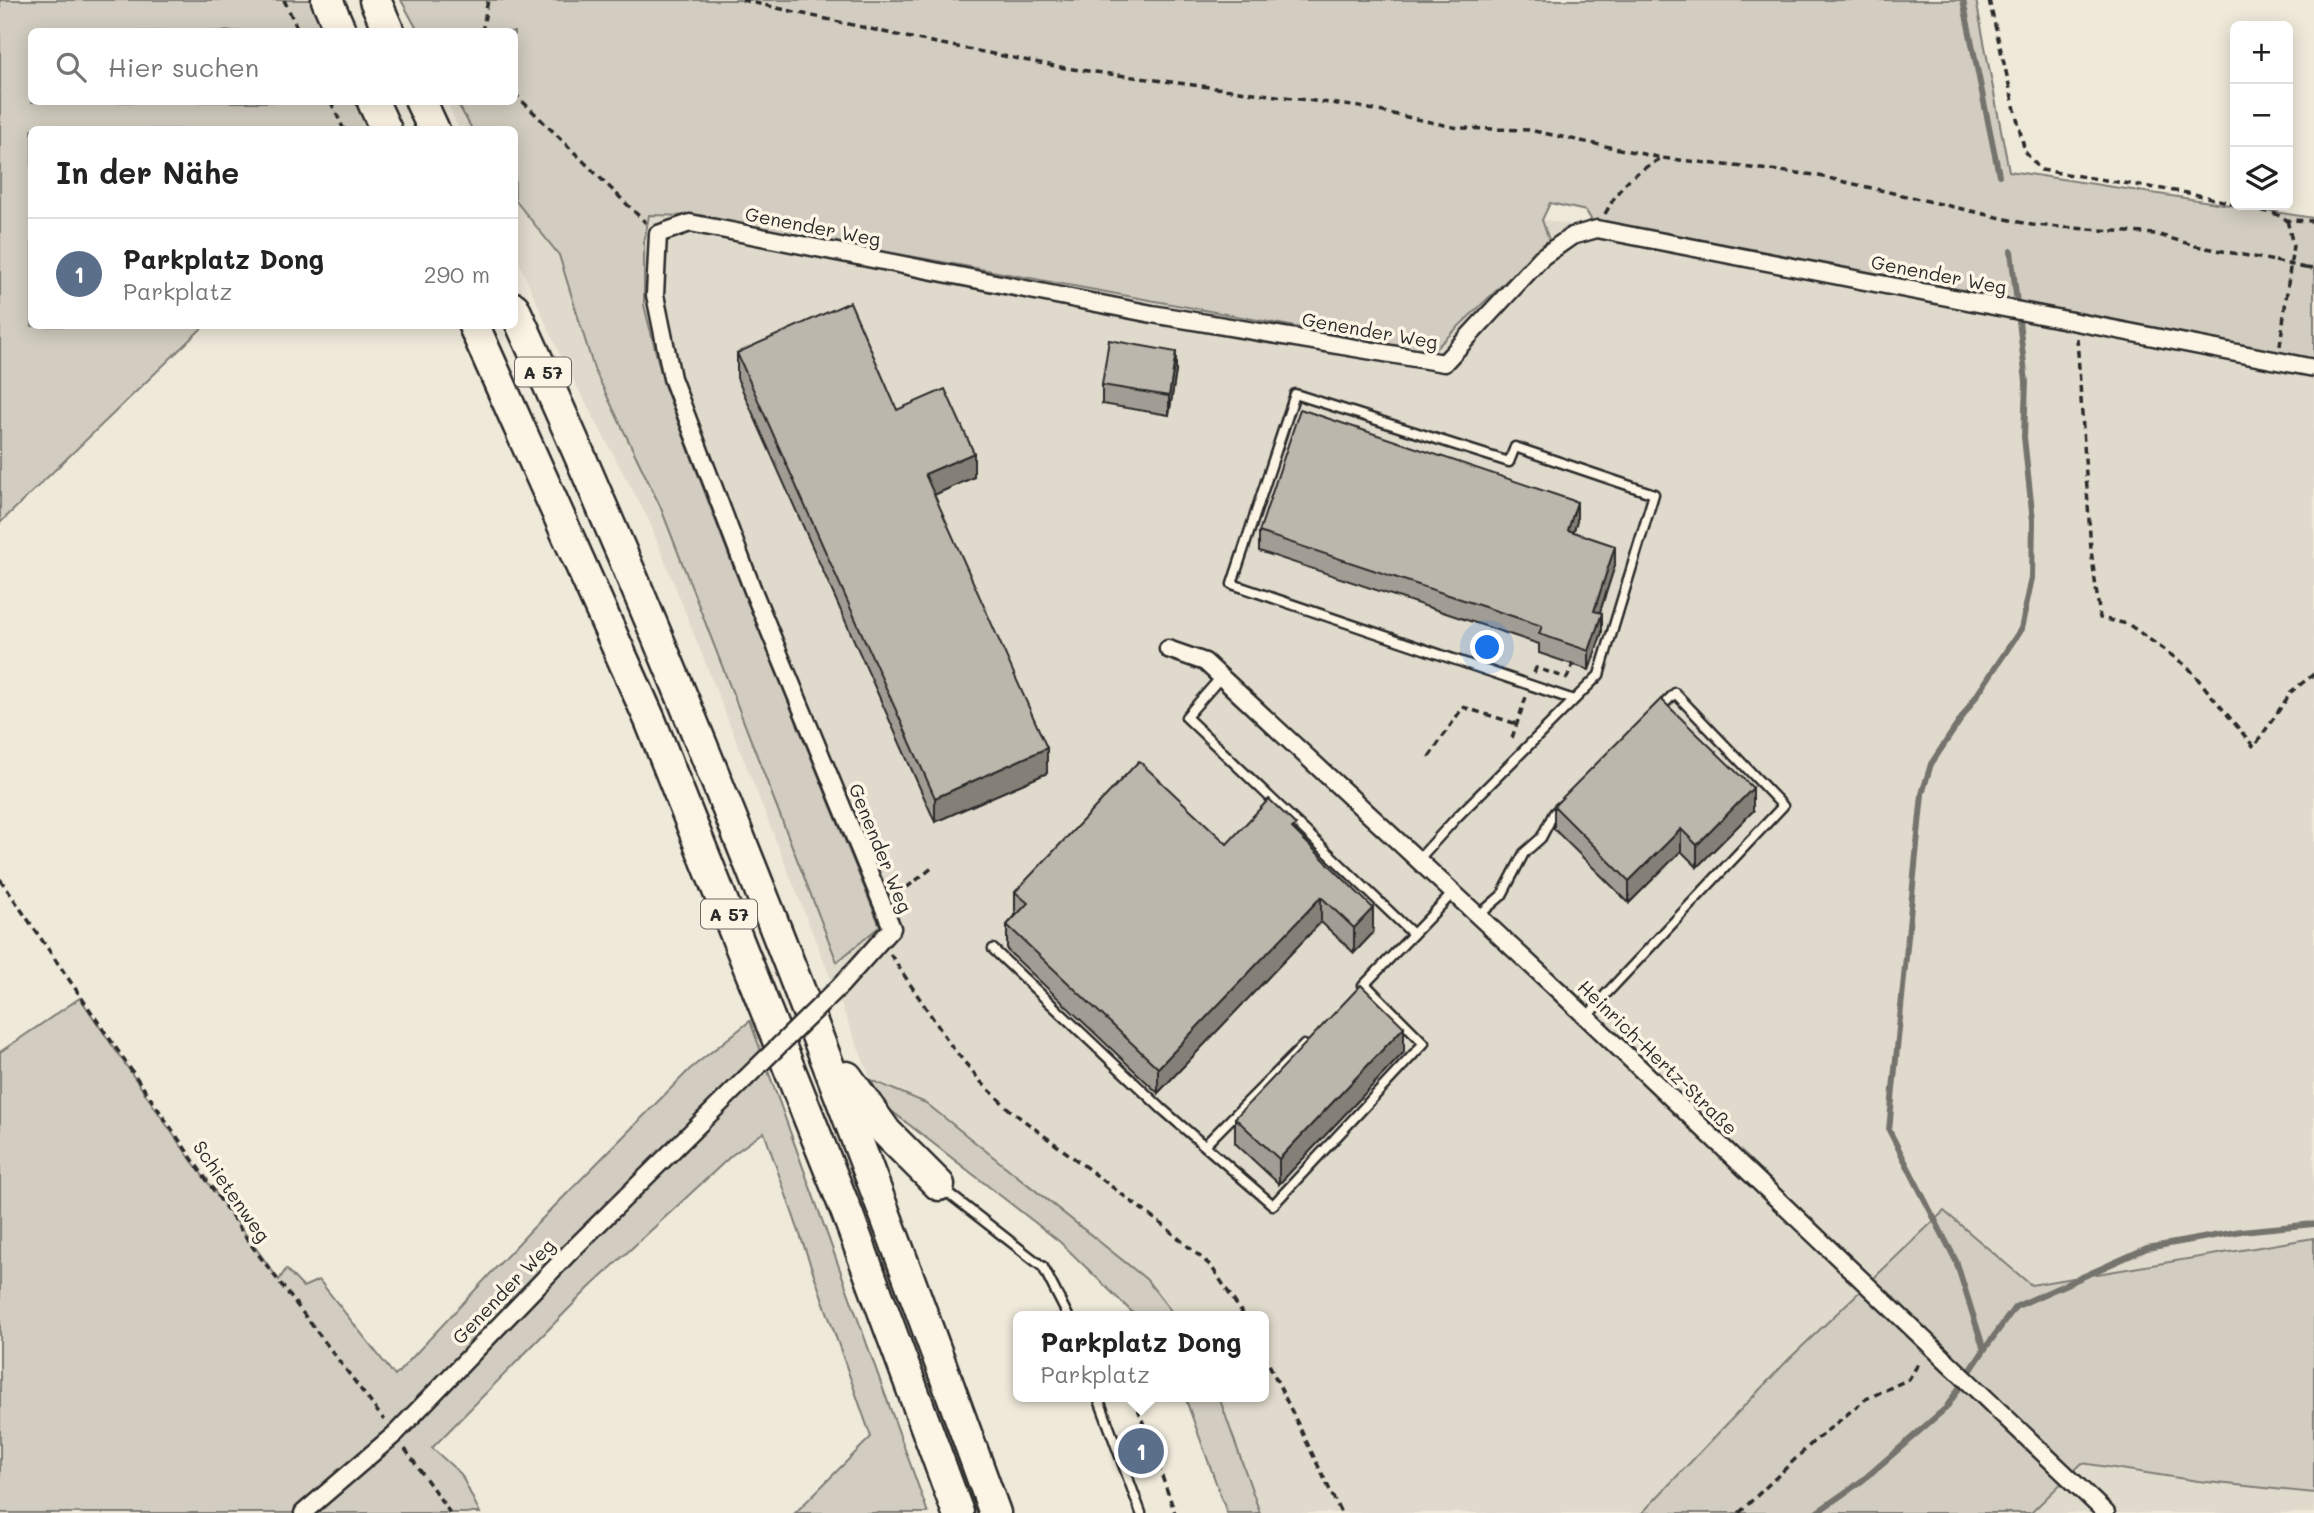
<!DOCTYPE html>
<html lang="de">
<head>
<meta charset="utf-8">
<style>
	body { margin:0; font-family:Mali,sans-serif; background:#f6f6f6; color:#222 }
	.controls { position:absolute; right:21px; top:21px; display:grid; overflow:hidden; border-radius:10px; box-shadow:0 4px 18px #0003 }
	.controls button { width:63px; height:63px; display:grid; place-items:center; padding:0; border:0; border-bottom:2px solid #e0e0e0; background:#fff; color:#222; font:35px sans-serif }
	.you { position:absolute; left:1488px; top:648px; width:24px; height:24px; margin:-18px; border:5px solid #fff; border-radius:50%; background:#1a73e8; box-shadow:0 0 0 10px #1a73e833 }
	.badge { display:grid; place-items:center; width:46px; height:46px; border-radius:50%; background:#1f6fb2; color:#fff; font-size:23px; font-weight:700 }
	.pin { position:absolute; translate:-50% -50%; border:4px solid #fff; box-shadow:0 2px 7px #0006 }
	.popup { position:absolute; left:1013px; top:1311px; width:256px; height:91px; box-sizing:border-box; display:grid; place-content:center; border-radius:10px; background:#fff; filter:drop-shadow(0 2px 5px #0005); font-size:23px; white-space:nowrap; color:#767676 }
	.popup b { font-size:26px; color:#222 }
	.popup::after { content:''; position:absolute; left:50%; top:100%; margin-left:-14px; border:14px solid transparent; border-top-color:#fff }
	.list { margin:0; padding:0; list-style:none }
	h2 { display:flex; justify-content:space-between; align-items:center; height:91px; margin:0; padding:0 28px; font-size:30px }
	h2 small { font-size:23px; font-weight:400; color:#767676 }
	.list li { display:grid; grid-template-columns:46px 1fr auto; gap:21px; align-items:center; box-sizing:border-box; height:112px; padding:0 28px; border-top:2px solid #e0e0e0 }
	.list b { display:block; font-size:26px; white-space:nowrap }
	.list p { margin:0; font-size:23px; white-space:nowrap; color:#767676 }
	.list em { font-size:23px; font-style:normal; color:#767676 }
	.icon { flex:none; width:38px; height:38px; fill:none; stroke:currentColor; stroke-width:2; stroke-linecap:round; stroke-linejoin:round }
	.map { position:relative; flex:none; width:2314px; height:1513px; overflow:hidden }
	.search { position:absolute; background:#fff; box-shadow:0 4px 18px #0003; left:28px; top:28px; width:490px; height:77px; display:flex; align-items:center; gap:18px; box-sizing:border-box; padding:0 24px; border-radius:10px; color:#767676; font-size:26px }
	.panel { position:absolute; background:#fff; box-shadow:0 4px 18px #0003; left:28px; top:126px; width:490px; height:203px; border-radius:10px }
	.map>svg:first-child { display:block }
	.built { fill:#e0dacc }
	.green { fill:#d2cdc0; stroke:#7e7c76; stroke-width:2 }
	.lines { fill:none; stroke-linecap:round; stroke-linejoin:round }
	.stream { stroke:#75736d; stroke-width:6 }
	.lane-casing { stroke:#2b2b2b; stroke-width:13 }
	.street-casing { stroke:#2b2b2b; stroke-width:21 }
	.highway-casing { stroke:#2b2b2b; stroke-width:35 }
	.path { stroke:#2b2b2b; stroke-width:3.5; stroke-dasharray:7 5; stroke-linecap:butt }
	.lane { stroke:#fcf5e5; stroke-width:8 }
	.street { stroke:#fcf5e5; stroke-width:16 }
	.highway { stroke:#fcf5e5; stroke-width:30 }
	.street-bridge-casing { stroke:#2b2b2b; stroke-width:21; stroke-linecap:butt }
	.path-bridge { stroke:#2b2b2b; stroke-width:3.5; stroke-dasharray:7 5; stroke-linecap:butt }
	.street-bridge { stroke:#fcf5e5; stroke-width:16 }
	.wall { fill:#a29d94; stroke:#2b2b2b; stroke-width:2 }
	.shaded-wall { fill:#848078; stroke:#2b2b2b; stroke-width:2 }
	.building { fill:#bcb7ac; stroke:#2b2b2b; stroke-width:2 }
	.labels { text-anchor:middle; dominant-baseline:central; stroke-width:7; stroke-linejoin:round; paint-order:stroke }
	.shield { fill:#fcf5e5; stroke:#6a6863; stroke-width:2 }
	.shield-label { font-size:18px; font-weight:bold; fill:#2b2b2b }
	.street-label { font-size:19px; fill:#2b2b2b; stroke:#fcf5e5 }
</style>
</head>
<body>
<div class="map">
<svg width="2314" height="1513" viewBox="0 0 2314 1513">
	<rect width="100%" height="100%" fill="#efe9da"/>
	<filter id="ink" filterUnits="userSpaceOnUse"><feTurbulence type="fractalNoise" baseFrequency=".0143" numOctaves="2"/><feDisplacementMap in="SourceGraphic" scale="14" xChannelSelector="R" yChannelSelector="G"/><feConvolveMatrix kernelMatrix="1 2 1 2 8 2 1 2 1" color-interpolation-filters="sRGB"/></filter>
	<g filter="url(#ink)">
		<g class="built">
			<path d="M740,80L1597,229L2314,371V1238L2030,1285L1944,1211L1788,1360L1642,1513H1260L1219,1397H1264V1316H1175L1146,1279L926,1103L871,1080L649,521L559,353L515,253L514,130L459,129L447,102H514Z"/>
			<path d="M2082,1463L2198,1481L2314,1493V1513H2031Z"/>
		</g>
		<g class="green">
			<path d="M0,0H311L325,31L32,32V102H356L369,129L32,130V326H204L0,523Z"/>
			<path d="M401,0H1976L2009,171L2314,218V368L1597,229L1586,211L1550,203L1542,220L1549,240L1432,352L692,216L649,215L644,242V305L664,385L736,574L880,926L837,962L660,506L594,369L559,255L515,200L514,130L472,129L457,102H514V32L418,31Z"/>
			<path d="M80,998L179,1143L279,1280L286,1269L303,1287L319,1280L395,1376L532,1229L690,1069L750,1021L928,1513H795L871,1437L764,1132L732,1155L589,1288L432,1448L461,1474L480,1513H0V1052Z"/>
			<path d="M871,1080L926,1103L1146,1279L1175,1316H1136L1060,1242L880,1102Z"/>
			<path d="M1944,1211L2031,1285L2314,1238V1493L2198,1481L2082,1463L2031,1513H1642L1788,1360Z"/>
			<path d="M1185,1397H1219L1260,1513H1227Z"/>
		</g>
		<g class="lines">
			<g class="stream">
				<path d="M1963,0L1999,175"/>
				<path d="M1984,1350L1956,1261L1889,1130L1922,794L1931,764L2021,629L2032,578L2033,521L2024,437L2026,382L2011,251"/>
				<path d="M1816,1513L1863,1480L1946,1408L1984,1350L2015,1307L2147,1248L2241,1231L2314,1224"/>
			</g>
			<g class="lane-casing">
				<g id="lane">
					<path d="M1221,677L1186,717L1413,934"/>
					<path d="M1418,860L1457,817L1599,675L1654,494L1515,447L1509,462L1295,394L1232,584L1574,700"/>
					<path d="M1478,916L1502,895L1524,853L1541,838L1554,813L1561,806"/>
					<path d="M993,949L1162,1109L1273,1205L1424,1043L1365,984"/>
					<path d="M1363,986L1453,893"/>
					<path d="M1587,1017L1606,994L1783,806L1675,693L1659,709"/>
					<path d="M1205,1145L1304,1045"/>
					<path d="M943,1189L1043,1267L1068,1316"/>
					<path d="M1098,1397L1141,1513"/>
				</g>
			</g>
			<g class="street-casing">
				<g id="street">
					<path d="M1168,649L1205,662L1559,991L2106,1513"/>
					<path d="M841,985L892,928L754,593L672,378L655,295L658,234L690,223L1152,314L1444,363L1542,257L1572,236L1597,229L2314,368"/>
					<path d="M303,1513L395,1434L569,1253L746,1078"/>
				</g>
			</g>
			<g class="highway-casing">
				<g id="highway">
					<path d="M327,0L341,32"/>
					<path d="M375,0L389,32"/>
					<path d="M373,102L386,130"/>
					<path d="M421,102L434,130"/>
					<path d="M514,308C693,702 848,1107 995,1513"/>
					<path d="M474,326L650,720L847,1213L958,1513"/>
					<path d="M847,1077L886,1132L939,1185"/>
				</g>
			</g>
			<g class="path">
				<path d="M284,0L299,32"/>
				<path d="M742,0L906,37L1065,68L1360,107L1458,128L1529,130L1662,158L1815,175L2032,225L2156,234L2196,246L2275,261"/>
				<path d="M1989,0L2025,152L2041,170L2194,194L2235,204"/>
				<path d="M482,32L488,0"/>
				<path d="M514,93L646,223"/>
				<path d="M331,102L344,130"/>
				<path d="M2238,205L2276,214L2287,220L2314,221"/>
				<path d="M1605,214C1622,183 1629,176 1660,159"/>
				<path d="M2305,268L2314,269"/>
				<path d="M2077,338L2091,550L2100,618L2128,624L2188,667L2254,747L2292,691L2314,674"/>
				<path d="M2280,346L2293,245L2287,220"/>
				<path d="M1534,673L1536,668L1567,678L1573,664"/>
				<path d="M1512,738L1526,697"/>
				<path d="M1429,757L1463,707L1517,724"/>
				<path d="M0,879L252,1246L384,1420"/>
				<path d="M897,895L932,868"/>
				<path d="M890,954L952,1047L981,1082L1010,1110L1164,1226L1211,1266L1244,1316"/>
				<path d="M1264,1354L1341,1513"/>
				<path d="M1134,1397L1175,1513"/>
				<path d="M405,1449L450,1513"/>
				<path d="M1739,1513L1813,1442L1866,1399L1909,1379L1920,1361"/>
			</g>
			<use href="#lane" class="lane"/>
			<use href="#street" class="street"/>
			<use href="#highway" class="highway"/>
			<g class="street-bridge-casing">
				<path id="street-bridge" d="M746,1078L841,985"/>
			</g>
			<path class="path-bridge" d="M2275,261L2305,268"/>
			<use href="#street-bridge" class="street-bridge"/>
		</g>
		<g class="wall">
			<path d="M737,353L897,410L974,477L934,495L1047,773L935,822L737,378Z"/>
			<path d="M1176,371L1169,415L1102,404V385Z"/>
			<path d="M1577,521L1573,532L1615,565L1600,612L1602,632L1589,670L1539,653V644L1259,551V532Z"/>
			<path d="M1554,806L1753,811L1697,867L1681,851L1629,903L1554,829Z"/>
			<path d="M1296,832L1373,933L1354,953L1321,922L1158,1093L1007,950V925L1015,916V892L1227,844Z"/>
			<path d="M1404,1052L1279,1184L1235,1143V1118Z"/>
		</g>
		<g class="shaded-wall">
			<path d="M1176,352V371L1169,415V396Z"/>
			<path d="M974,453V477L925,499V474Z"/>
			<path d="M1577,502V521L1568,549V530Z"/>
			<path d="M1615,546V565L1594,630V611Z"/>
			<path d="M1602,613V632L1589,670V651Z"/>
			<path d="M1047,748V773L935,822V798Z"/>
			<path d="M1753,788V811L1697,867V845Z"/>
			<path d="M1681,829V851L1629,903V881Z"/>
			<path d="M1321,897V922L1158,1093V1068Z"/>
			<path d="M1373,908V933L1354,953V928Z"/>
			<path d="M1404,1027V1052L1279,1184V1159Z"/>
		</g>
		<g class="building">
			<path d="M850,302L897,410L945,389L974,453L925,474L1047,748L935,798L737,353Z"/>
			<path d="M1109,340L1176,352L1169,396L1102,385Z"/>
			<path d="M1300,409L1577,502L1568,530L1615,546L1594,611L1602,613L1589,651L1539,634L1542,626L1259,532Z"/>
			<path d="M1661,699L1753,788L1697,845L1681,829L1629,881L1554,806Z"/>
			<path d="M1139,761L1227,844L1269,799L1296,825L1292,828L1373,908L1354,928L1321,897L1158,1068L1007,925L1028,903L1015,892Z"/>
			<path d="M1361,985L1404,1027L1279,1159L1235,1118Z"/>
		</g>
	</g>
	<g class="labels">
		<g class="shield">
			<rect x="515" y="357.5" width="56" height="29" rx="5"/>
			<rect x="701" y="899.5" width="56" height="29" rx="5"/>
		</g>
		<g class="shield-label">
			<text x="543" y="372">A 57</text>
			<text x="729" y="914">A 57</text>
		</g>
		<g class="street-label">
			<text transform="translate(813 226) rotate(11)">Genender Weg</text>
			<text transform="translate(1939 274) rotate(11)">Genender Weg</text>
			<text transform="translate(1370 330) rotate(10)">Genender Weg</text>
			<text transform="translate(881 848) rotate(68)">Genender Weg</text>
			<text transform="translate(1658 1057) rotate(44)">Heinrich-Hertz-Straße</text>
			<text transform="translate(232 1191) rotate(55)">Schietenweg</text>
			<text transform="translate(503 1291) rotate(-46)">Genender Weg</text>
		</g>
	</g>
</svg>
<div class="controls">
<button>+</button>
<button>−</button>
<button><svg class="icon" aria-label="layers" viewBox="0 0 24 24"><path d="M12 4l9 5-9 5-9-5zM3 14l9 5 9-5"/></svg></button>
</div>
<div class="you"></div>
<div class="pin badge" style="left:1141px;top:1451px;background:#5c6f8a">1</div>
<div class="popup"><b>Parkplatz Dong</b>Parkplatz</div>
<div class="search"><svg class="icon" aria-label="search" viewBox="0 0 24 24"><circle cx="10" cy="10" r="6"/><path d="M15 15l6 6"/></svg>Hier suchen</div>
<section class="panel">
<h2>In der Nähe<small></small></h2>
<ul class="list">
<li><span class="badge" style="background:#5c6f8a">1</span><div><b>Parkplatz Dong</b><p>Parkplatz</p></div><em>290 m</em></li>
</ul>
</section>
</div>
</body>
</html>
